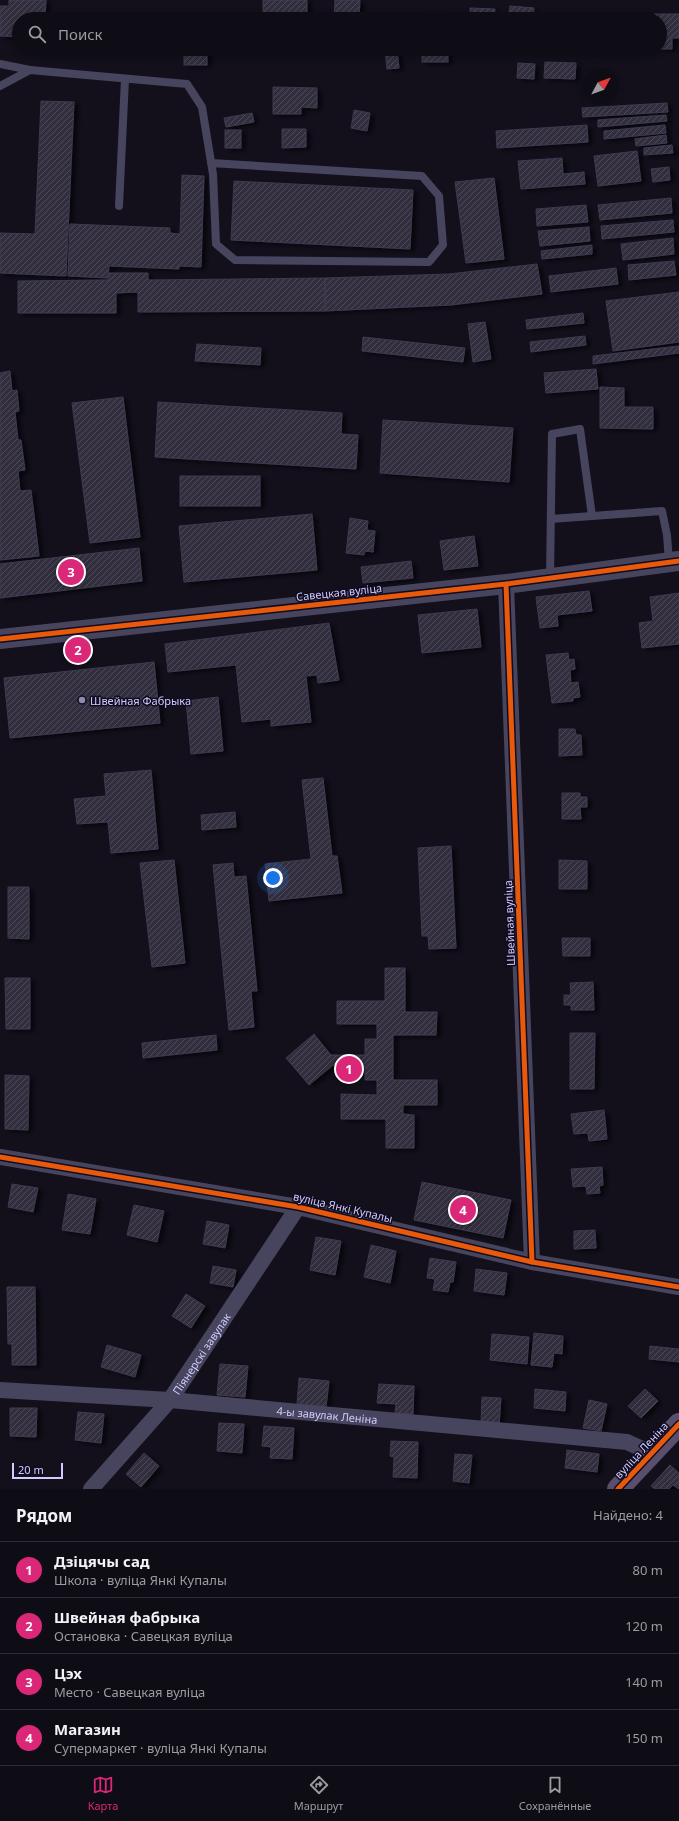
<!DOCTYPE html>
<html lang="ru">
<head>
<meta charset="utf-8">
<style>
	body { margin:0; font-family:"Noto Sans",sans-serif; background:#17151e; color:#f1f3f6 }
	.compass { position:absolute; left:583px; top:68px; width:36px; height:36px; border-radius:50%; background:#0e0c15; box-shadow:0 2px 6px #0003; rotate:49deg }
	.scale { position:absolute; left:12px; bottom:10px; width:51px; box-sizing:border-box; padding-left:4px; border:2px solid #d2cbff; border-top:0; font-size:11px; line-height:14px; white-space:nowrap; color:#d2cbff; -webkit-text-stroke:3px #100c20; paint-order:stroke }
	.you { position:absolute; left:273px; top:878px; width:14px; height:14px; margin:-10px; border:3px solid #fff; border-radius:50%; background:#1a73e8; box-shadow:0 0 0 6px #1a73e833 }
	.badge { display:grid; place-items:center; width:26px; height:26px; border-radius:50%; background:#db2777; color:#fff; font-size:13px; font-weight:700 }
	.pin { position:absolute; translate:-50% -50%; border:2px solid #fff; box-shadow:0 1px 4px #0006 }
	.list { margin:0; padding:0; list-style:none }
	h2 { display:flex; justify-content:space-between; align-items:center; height:52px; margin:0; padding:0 16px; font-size:17px }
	h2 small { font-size:13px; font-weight:400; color:#9b9ba0 }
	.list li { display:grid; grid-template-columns:26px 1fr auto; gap:12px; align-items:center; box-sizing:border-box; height:56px; padding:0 16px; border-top:1px solid #2e2c34 }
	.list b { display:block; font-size:15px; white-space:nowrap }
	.list p { margin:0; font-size:13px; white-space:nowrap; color:#9b9ba0 }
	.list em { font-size:13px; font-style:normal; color:#9b9ba0 }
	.icon { flex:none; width:22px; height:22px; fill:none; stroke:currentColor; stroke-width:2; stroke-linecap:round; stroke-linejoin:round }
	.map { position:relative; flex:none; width:679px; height:1489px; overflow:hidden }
	.search { position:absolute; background:#0e0c15; box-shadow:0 2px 6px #0003; left:12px; right:12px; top:12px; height:44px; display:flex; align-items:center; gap:10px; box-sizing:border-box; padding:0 14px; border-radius:22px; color:#9b9ba0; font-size:15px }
	.sheet { height:276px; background:#0e0c15 }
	nav { display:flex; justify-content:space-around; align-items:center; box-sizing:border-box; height:56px; border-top:1px solid #2e2c34; background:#0e0c15; font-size:11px; color:#9b9ba0 }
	nav a { display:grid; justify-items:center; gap:2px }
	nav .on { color:#db2777 }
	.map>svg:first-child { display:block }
	.building { fill:url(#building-hatch); stroke:#3e3a50; filter:url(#shadow) }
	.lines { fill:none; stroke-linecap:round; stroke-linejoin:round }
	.service { stroke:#46455d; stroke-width:8 }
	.minor { stroke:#46455d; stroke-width:16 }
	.tertiary { stroke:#46455d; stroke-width:20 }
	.primary { stroke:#5a4e6e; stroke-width:22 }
	.cycleway-casing { stroke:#100c20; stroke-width:8 }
	.cycleway { stroke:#e8590c; stroke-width:5 }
	.poi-dot { fill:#8f8ab0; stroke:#100c20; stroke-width:1.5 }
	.labels { text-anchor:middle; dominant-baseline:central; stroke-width:3; stroke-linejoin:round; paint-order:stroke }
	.street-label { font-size:11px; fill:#d2cbff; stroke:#100c20 }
	.poi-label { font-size:11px; fill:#d2cbff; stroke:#100c20; text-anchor:start }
</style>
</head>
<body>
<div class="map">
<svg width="679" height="1489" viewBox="0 0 679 1489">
	<defs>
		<pattern id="building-hatch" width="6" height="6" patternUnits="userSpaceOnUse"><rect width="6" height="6" fill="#312e3e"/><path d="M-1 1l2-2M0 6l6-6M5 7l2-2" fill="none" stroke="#4e4b5b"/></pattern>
		<filter id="shadow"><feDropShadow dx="4.5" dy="2.5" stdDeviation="2" flood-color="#0009"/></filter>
	</defs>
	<rect width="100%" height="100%" fill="#13101c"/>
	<g class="building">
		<path d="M9,0H46L45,19H19V37L0,36V6H9Z"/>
		<path d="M263,0H307V17L285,16V19H263Z"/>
		<path d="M335,0H360L359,19H334Z"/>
		<path d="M510,6L534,8L533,19H508Z"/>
		<path d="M470,8L495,9L494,19H470Z"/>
		<rect x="422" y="13" width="26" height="6"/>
		<path d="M654,14H679V38H672V49H654H660V19H654Z"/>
		<path d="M385,49H397L399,68L387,69Z"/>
		<rect x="422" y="49" width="26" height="13"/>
		<rect x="576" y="49" width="22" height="2"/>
		<rect x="184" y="50" width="23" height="15"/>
		<path d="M545,62L576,63L575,79L544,78Z"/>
		<path d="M518,63L535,64L534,79L517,78Z"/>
		<path d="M273,87L317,88V108L301,107V114H273Z"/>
		<path d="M41,101L74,102L66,276L0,273V233L35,234Z"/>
		<path d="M667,103L668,112L583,117L582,108Z"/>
		<path d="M354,110L370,113L367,131L351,128Z"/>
		<path d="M252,113L254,122L226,127L224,118Z"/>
		<path d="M666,115L667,121L598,127V120Z"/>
		<path d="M587,125L588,142L497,148L496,131Z"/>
		<path d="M665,125L666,133L604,139V131Z"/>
		<path d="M282,129H306V147L282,148Z"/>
		<rect x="225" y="130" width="16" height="18"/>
		<path d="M666,135L667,143L636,146L635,139Z"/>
		<path d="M672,145L673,153L644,155V148Z"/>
		<path d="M637,151L641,181L598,186L594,156Z"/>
		<path d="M562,158L563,174L584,172L585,184L521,189L518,161Z"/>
		<path d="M669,167L670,180L653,182L651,169Z"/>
		<path d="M182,175L204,176L201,267L179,266V269L109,266L108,278L68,276L70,224L170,228V233L180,234Z"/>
		<path d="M494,178L504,259L466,263L455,182Z"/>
		<path d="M234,181L413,190L410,249L231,240Z"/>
		<path d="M671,198L672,213L600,220L598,205Z"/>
		<path d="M586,205L588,222L537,226L536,209Z"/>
		<path d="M673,220L674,232L602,239L601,226Z"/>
		<path d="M589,227L590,241L540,246L538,231Z"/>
		<path d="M673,238L674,254L623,260L621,244Z"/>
		<path d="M592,245V254L542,259L541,251Z"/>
		<path d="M674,261L676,275L629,280L628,265Z"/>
		<path d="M537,264L542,294L451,305L325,311V278L449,274Z"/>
		<path d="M616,268L618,284L551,292L549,276Z"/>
		<path d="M109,273H148V280L325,278V311L138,312V292L116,293V313H18V281L109,280Z"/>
		<path d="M679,292V342L613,351L606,301Z"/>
		<path d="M583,313L584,323L527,329L526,320Z"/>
		<path d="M485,322L491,359L473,362L468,324Z"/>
		<path d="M585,336L586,345L531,352L530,342Z"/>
		<path d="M363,337L465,348L463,362L362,351Z"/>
		<path d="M197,344L261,348L260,365L195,361Z"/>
		<path d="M679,346V353L593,364V356Z"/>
		<path d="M596,369L598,389L546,393L544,373Z"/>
		<path d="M10,371L12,391L17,390L19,411L15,412L18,440H21L25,470L18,471L20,491L31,490L39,556L0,560V373Z"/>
		<path d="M600,387L624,388V407H653V429L600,428Z"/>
		<path d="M123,397L140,537L90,543L72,403Z"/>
		<path d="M158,402L342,413L341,434L358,435L356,469L155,457Z"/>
		<path d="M383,420L513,428L509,482L380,473Z"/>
		<rect x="180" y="476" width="80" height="30"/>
		<path d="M312,514L317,570L184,582L179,526Z"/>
		<path d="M350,518L368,521L367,530L375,531L373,552L365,551L364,555L346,553Z"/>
		<path d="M474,536L478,566L444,570L440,541Z"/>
		<path d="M139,548L142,581L0,598V564Z"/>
		<path d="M411,561L413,578L363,583L361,567Z"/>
		<path d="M589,591L592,611L557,615L558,626L540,628L536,597Z"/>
		<path d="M679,593V644L642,648L639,623L653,621L650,597Z"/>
		<path d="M477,609L481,647L422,653L418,615Z"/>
		<path d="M329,623L339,680L318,683L317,675L306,676L311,722L271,726V719L242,722L236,665L168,672L165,644Z"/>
		<path d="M568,653L569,660L574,659L575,669L570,670L571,683L578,682L580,697L573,698V701L552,703L546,655Z"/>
		<path d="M154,662L160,723L10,738L4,678Z"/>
		<path d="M218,697L223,751L191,754L186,701Z"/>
		<path d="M559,729H575L576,735H581L582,755L559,756Z"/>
		<path d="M151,770L158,849L111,853L108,822L77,824L74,799L106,796L104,774Z"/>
		<path d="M323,778L332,856H337L342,893L269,901L265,864L311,859L302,780Z"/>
		<path d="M562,793H580V797H587V807H580L581,819H562Z"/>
		<path d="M235,812L236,827L202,830L201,815Z"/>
		<path d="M451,846L456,948L429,949L428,936H422L418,848Z"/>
		<path d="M174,860L185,963L152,967L140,863Z"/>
		<path d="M559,860L587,861V889H559Z"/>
		<path d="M233,863L234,877L246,876L257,991H251L254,1027L229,1030L213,865Z"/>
		<path d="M8,887H29V939L8,938Z"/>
		<path d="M562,938H590V956H563Z"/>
		<path d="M385,968H405V1012H437L436,1035H393V1080H437V1105H403V1114L414,1115V1148H386V1119H341V1094L377,1095V1080H365V1066L333,1065L309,1085L286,1058L314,1034L331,1055H365V1039H377V1024H337V1001H385Z"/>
		<path d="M5,978H30V1029H6Z"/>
		<path d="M593,982L594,1010H571V1005H564V995H571L570,983Z"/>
		<path d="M570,1033H595L594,1089H570Z"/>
		<path d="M216,1035L217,1050L143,1058L142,1043Z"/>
		<path d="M5,1075L29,1076L28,1130L5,1129Z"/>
		<path d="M604,1110L607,1139L589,1141L588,1133L574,1134L571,1114Z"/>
		<path d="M602,1167L603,1185L599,1186L600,1193L587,1194L586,1186L573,1187L571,1169Z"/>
		<path d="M422,1182L511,1200L503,1238L414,1220Z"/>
		<path d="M12,1184L38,1188L33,1212L8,1207Z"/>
		<path d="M68,1194L96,1199L90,1234L62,1230Z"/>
		<path d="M134,1205L164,1211L157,1242L127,1235Z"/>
		<path d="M207,1221L229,1225L225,1248L203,1244Z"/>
		<path d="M595,1230L596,1248L574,1249V1231Z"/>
		<path d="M316,1237L341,1241L335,1275L310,1270Z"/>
		<path d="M371,1245L396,1251L390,1283L364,1277Z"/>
		<path d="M430,1258L456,1262L453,1282H450L448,1292L433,1290L435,1279L427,1278Z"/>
		<path d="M213,1266L236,1270L233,1287L210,1283Z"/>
		<path d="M476,1269L507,1273L504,1295L474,1291Z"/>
		<path d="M7,1287H35L36,1365H12V1344H8Z"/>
		<path d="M186,1294L205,1306L191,1328L172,1316Z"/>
		<path d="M534,1333L563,1336L562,1354L554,1353L552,1367L531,1365Z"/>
		<path d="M492,1334L529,1337L527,1364L490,1360Z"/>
		<path d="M107,1345L141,1355L135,1377L101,1367Z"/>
		<path d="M650,1346L679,1349V1362L649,1359Z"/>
		<path d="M220,1364L248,1366L245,1397L217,1395Z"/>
		<path d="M299,1378L329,1381L326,1407L297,1404Z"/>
		<path d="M379,1384L414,1386L413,1414L395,1413L396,1404L377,1403Z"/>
		<path d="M535,1389L566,1392L565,1411L534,1408Z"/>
		<path d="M645,1389L658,1401L641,1418L628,1406Z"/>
		<path d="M482,1397L501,1398L499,1425L481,1423Z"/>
		<path d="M589,1400L607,1404L601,1431L583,1428Z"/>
		<path d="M10,1408H37L36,1437L10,1436Z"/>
		<path d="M78,1412L104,1414L101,1443L75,1440Z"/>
		<path d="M219,1423L244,1424L242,1453L217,1451Z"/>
		<path d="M264,1426L294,1428L292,1459L270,1458L271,1447L262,1446Z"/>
		<path d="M391,1441L418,1442L417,1478L393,1477L394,1457L390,1456Z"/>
		<path d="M567,1450L599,1454L597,1472L565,1468Z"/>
		<path d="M144,1453L159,1466L141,1487L126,1474Z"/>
		<path d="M455,1454L472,1455L469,1483L453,1481Z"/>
		<path d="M670,1465L679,1473V1489L673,1485L669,1489H655L651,1486Z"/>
	</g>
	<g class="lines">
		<g class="service">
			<path d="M0,64L30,70"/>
			<path d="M0,86L30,70L187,84L202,107L213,174L216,244L235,260L429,262L443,245L439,196L422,176L211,163"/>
			<path d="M119,206L125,79"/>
			<path d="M551,519L592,516"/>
			<path d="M550,578L552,434L580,429L592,516L662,511L667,535L669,562"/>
		</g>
		<g class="minor">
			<path d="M506,584L532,1262"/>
			<path d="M0,1157L298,1207L532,1262L679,1287"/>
			<path id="s1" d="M0,1390L170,1400L627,1442L651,1453"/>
			<path id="s2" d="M91,1489L170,1400L298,1207"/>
		</g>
		<path class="tertiary" d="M0,639L506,584L679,561"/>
		<path class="primary" d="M618,1489L679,1424"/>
		<g class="cycleway-casing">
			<g id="cycleway">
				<path d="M506,584L532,1262"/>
				<path d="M0,639L506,584L679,561"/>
				<path d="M0,1157L298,1207L532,1262L679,1287"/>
				<path d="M618,1489L679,1424"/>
			</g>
		</g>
		<use href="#cycleway" class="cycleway"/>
	</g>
	<circle class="poi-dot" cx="82" cy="700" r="4"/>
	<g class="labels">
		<g class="street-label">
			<text transform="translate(339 592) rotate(-6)">Савецкая вуліца</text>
			<text transform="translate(509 923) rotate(-92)">Швейная вуліца</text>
			<text transform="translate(343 1207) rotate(13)">вуліца Янкі Купалы</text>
			<text stroke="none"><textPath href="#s2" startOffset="175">Піянерскі завулак</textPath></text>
			<text stroke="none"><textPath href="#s1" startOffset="328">4-ы завулак Леніна</textPath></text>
			<text transform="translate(641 1450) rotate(-47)">вуліца Леніна</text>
		</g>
		<g class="poi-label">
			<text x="90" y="700">Швейная Фабрыка</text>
		</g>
	</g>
</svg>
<svg class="compass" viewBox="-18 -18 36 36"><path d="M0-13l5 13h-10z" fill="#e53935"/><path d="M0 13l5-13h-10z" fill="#9b9ba0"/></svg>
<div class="scale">20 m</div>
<div class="you"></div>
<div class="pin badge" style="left:349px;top:1069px">1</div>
<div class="pin badge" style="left:78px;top:650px">2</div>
<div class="pin badge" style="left:71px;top:572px">3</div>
<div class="pin badge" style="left:463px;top:1210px">4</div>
<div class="search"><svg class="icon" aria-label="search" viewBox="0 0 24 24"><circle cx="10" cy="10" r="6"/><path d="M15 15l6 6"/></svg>Поиск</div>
</div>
<section class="sheet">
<h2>Рядом<small>Найдено: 4</small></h2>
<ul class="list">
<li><span class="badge">1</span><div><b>Дзіцячы сад</b><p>Школа · вуліца Янкі Купалы</p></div><em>80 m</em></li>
<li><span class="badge">2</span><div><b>Швейная фабрыка</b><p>Остановка · Савецкая вуліца</p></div><em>120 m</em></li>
<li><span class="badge">3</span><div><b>Цэх</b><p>Место · Савецкая вуліца</p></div><em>140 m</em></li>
<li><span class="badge">4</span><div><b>Магазин</b><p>Супермаркет · вуліца Янкі Купалы</p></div><em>150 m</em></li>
</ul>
</section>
<nav>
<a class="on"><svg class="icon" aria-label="map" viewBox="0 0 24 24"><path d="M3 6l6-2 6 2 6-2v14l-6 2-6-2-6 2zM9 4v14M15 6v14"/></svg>Карта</a>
<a><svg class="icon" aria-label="directions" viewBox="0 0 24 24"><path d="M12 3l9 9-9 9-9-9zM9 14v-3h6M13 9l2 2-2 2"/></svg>Маршрут</a>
<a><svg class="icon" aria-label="saved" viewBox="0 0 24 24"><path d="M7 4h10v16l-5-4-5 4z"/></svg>Сохранённые</a>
</nav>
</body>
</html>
